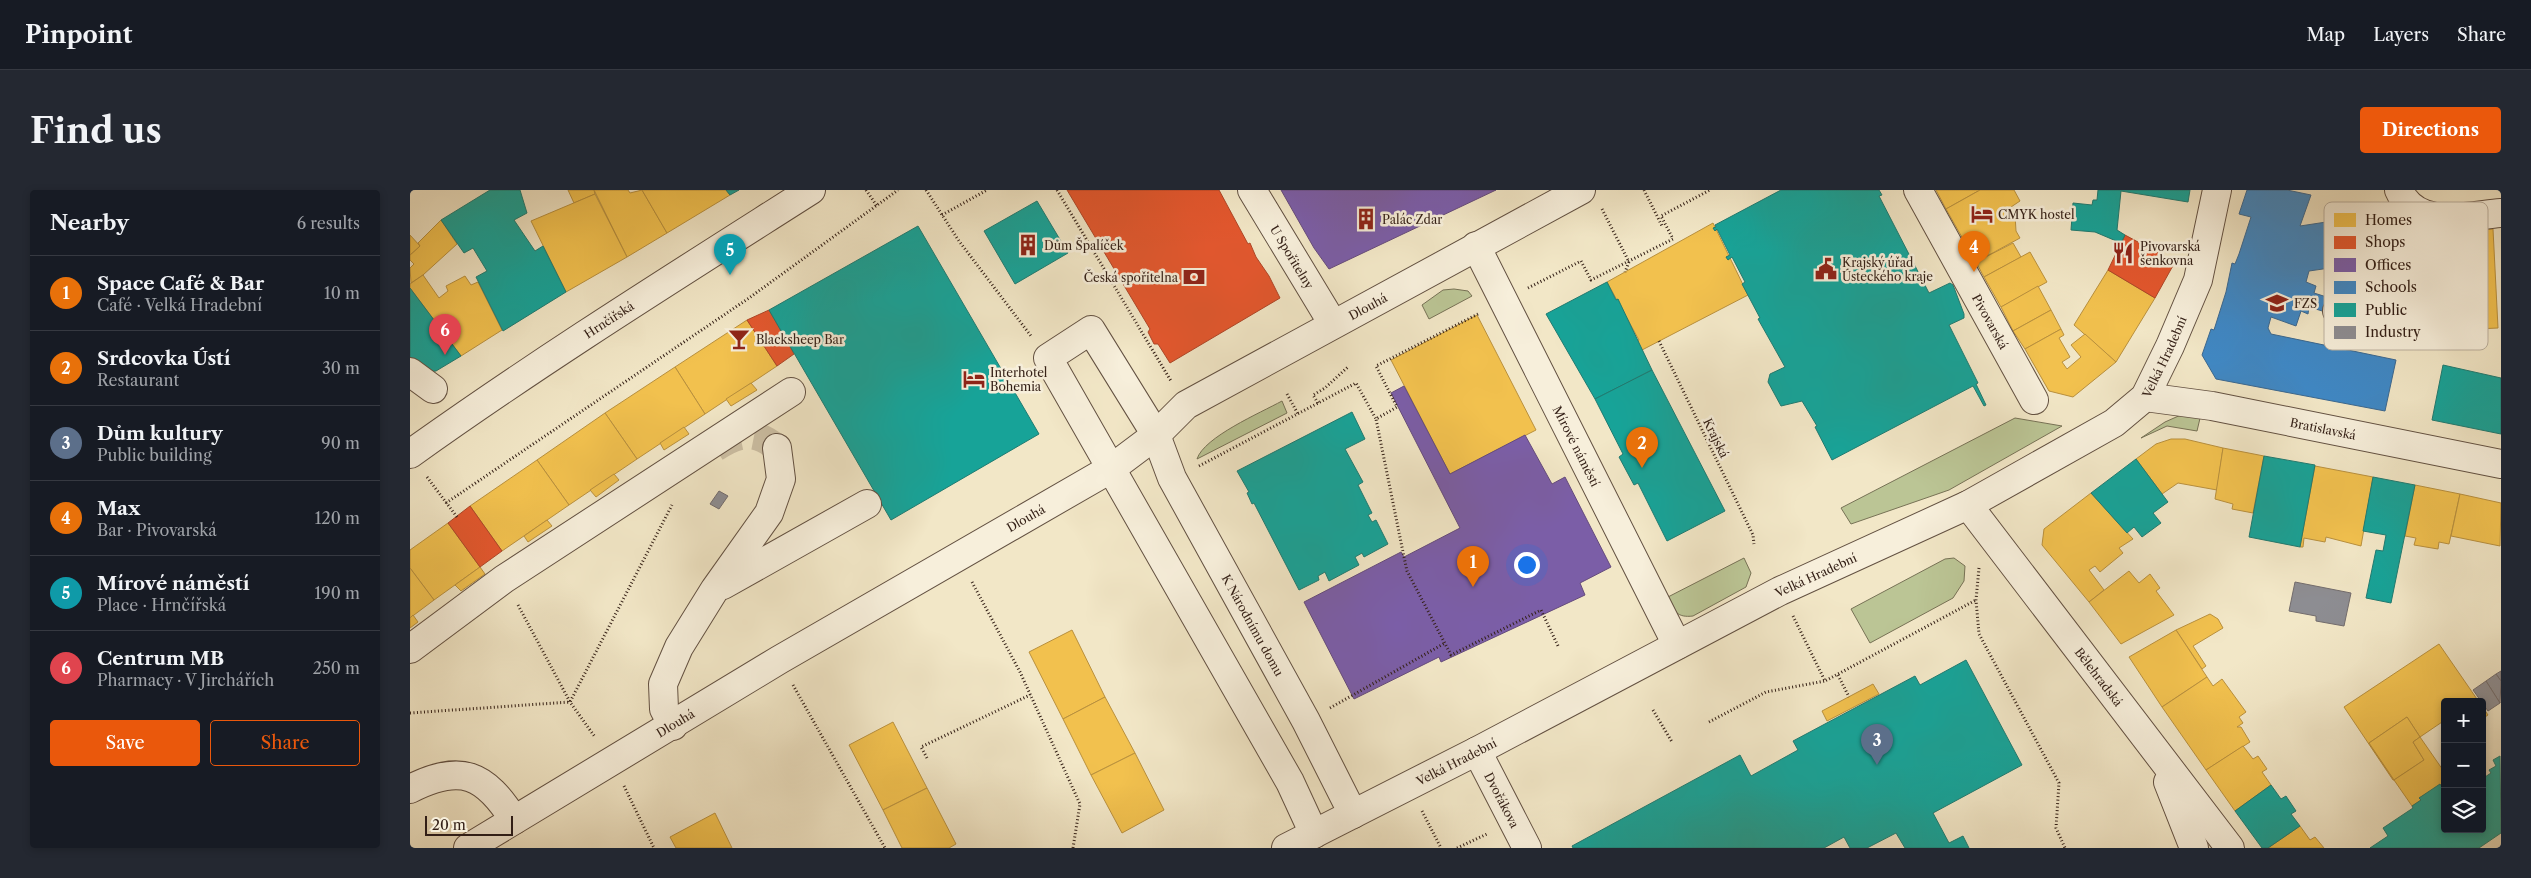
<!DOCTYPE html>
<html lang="en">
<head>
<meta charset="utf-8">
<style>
	body { margin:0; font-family:"Libre Caslon Text",serif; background:#242831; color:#f1f3f6 }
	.controls { position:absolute; right:15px; bottom:15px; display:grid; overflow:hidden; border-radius:5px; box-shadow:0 2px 8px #0003 }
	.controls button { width:45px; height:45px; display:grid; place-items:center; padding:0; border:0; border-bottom:1px solid #363941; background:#171b24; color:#f1f3f6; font:25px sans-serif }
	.scale { position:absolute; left:15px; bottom:12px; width:88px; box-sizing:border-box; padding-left:5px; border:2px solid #331f16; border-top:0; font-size:14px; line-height:18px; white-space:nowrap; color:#331f16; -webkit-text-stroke:4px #f7efdb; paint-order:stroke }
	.you { position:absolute; left:1116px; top:374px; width:18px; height:18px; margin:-12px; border:4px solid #fff; border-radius:50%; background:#1a73e8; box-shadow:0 0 0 8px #1a73e833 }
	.badge { display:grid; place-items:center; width:32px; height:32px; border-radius:50%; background:#ea580c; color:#fff; font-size:16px; font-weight:700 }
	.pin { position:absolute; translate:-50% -41px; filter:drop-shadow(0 1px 2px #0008) }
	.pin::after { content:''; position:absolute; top:26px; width:18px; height:15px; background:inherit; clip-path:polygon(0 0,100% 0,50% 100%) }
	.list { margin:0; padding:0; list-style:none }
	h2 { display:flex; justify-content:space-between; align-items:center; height:65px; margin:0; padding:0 20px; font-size:21px }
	h2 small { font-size:16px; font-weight:400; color:#9ea1a6 }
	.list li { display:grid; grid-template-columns:32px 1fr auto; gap:15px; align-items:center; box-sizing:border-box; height:75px; padding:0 20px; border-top:1px solid #363941 }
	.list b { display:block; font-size:19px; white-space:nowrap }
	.list p { margin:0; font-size:16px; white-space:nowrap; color:#9ea1a6 }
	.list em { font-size:16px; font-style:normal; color:#9ea1a6 }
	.actions { display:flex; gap:10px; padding:15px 20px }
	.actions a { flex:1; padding:11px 0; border:1px solid #ea580c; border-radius:5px; text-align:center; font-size:18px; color:#ea580c }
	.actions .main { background:#ea580c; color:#fff }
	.icon { flex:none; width:28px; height:28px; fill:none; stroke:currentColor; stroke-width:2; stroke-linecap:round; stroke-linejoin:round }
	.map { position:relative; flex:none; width:2091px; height:658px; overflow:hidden; border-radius:5px }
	header { display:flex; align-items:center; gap:30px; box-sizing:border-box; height:70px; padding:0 25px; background:#171b24; border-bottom:1px solid #363941 }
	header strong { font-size:24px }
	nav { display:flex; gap:28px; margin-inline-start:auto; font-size:18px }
	.intro { display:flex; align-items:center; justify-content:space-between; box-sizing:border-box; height:120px; padding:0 30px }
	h1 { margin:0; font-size:35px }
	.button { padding:12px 22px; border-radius:5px; background:#ea580c; color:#fff; font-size:18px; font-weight:700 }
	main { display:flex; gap:30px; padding:0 30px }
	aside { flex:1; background:#171b24; border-radius:5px; box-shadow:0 2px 8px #0003 }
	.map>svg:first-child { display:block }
	.green { fill:#bbc595; stroke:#777256 }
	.homes { fill:#f2c14e; stroke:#b9903d }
	.shops { fill:#e4572e; stroke:#af4627 }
	.offices { fill:#7b5ea7; stroke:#654b7c }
	.schools { fill:#3f88c5; stroke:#3b6890 }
	.public { fill:#17a398; stroke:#1f7b71 }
	.industry { fill:#8d8d92; stroke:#726c6d }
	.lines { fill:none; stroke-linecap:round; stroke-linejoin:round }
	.minor-tunnel { stroke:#ccbfa4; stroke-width:28; stroke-dasharray:28 14; stroke-linecap:butt }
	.minor-casing { stroke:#635142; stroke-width:30 }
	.path { stroke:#331f16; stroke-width:3; stroke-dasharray:1 2.5; stroke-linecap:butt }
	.minor { stroke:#f7efdb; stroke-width:28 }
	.labels { text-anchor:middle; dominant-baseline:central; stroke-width:5; stroke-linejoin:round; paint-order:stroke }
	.poi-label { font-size:12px; fill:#331f16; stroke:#f7efdb; text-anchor:start }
	.street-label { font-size:12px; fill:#331f16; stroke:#f7efdb }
	.key { fill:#f7efdb; stroke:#bcb1a0; stroke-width:1 }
	.key-label { font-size:14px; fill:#331f16 }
</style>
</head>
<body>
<header>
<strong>Pinpoint</strong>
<nav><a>Map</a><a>Layers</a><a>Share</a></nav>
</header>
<div class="intro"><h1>Find us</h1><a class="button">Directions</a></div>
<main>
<aside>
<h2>Nearby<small>6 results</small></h2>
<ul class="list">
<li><span class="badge" style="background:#e8710a">1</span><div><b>Space Café &amp; Bar</b><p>Café · Velká Hradební</p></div><em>10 m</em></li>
<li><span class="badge" style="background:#e8710a">2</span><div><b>Srdcovka Ústí</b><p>Restaurant</p></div><em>30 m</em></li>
<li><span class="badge" style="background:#5c6f8a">3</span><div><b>Dům kultury</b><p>Public building</p></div><em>90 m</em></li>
<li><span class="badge" style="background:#e8710a">4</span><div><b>Max</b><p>Bar · Pivovarská</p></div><em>120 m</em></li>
<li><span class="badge" style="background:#0f9aa8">5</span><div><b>Mírové náměstí</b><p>Place · Hrnčířská</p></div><em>190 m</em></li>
<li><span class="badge" style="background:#e0444e">6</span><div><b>Centrum MB</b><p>Pharmacy · V Jirchářích</p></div><em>250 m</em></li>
</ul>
<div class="actions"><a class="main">Save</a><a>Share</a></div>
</aside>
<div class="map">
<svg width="2091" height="658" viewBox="0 0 2091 658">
	<rect width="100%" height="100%" fill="#f2e7c7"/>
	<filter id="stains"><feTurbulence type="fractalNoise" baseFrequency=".004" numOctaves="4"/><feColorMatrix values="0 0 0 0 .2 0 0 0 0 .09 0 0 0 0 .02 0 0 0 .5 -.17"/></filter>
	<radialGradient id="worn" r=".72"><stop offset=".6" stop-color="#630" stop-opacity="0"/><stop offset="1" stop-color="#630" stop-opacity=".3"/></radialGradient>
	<g class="green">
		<path d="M1044,99L1058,101L1062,106L1019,129L1012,115L1033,100Z"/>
		<path d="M872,211L877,223L787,269C794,247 850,223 872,211Z"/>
		<path d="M1773,224H1791L1787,241L1757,236L1731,248L1755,232Z"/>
		<path d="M1605,228L1652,236L1539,300L1441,334L1431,318Z"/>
		<path d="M1334,368L1341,383L1336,397L1283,426C1267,428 1264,421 1256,408Z"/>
		<path d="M1544,368L1555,376L1554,391L1543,408L1460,453L1441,419L1535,369Z"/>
	</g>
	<g class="homes">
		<path d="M158,0H184L185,4L164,13Z"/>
		<path d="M184,0H218L220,3L232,0L257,43L217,67Z"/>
		<path d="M232,0H316L320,5L257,43Z"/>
		<path d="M1526,0H1570L1536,19Z"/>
		<path d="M1570,0H1604L1610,11L1601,17L1605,25L1606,41L1610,48L1566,72L1536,19Z"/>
		<path d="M185,4L217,67L156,102L121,31Z"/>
		<path d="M31,30L47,54L13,85L1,93L0,78L4,74L0,70V65L10,56L8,53Z"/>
		<path d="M1303,33L1319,66L1316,67L1318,70L1320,68L1338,105L1232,160L1227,151L1229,150L1197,92Z"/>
		<path d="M2083,39L2088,138L2022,141L2018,42Z"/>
		<path d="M0,45L10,56L0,65Z"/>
		<path d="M1603,53L1611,67L1574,87L1566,72Z"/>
		<path d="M1620,62L1637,92L1591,117L1574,87Z"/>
		<path d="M1698,80L1745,108L1706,172L1664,135Z"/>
		<path d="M13,85L29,108L38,101L36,96L55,86L61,95L68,92L92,140L51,166L0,98V94Z"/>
		<path d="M1628,96L1641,120L1603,141L1591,117Z"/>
		<path d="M1641,120L1651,139L1615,159L1603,141Z"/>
		<path d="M1067,125L1126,240L1040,284L981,170Z"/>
		<path d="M337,130L367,176L295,224L265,177Z"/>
		<path d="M1651,139L1654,145L1649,148L1660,167L1652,172L1657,179L1671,167L1661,155L1675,144L1706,172L1663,207L1639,201L1615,159Z"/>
		<path d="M265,177L295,224L227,269L195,223Z"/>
		<path d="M341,193L347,200L321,216L316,209Z"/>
		<path d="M195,223L227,269L159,315L127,270Z"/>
		<path d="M274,237L279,244L254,260L250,253Z"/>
		<path d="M1761,249H1775L1813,258L1807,300L1768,293L1752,304L1726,269L1746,254Z"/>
		<path d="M1813,258L1854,266L1843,323L1822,319L1823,314L1805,309Z"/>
		<path d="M127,270L159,315L92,361L60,316Z"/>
		<path d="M1905,276L1963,287L1951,356L1916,347L1915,352L1894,348L1893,357H1890Z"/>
		<path d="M204,284L209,290L186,307L180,300Z"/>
		<path d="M2005,295L2050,304L2039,354L2029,352L2028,359L2004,355L2006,348L1995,346Z"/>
		<path d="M1681,303L1723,349L1709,358L1713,363L1690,382L1685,376L1679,380L1694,400L1679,412L1632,355L1634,339Z"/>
		<path d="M2050,304L2091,313L2090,356L2041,346Z"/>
		<path d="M137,330L142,336L118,352L114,346Z"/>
		<path d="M38,333L70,377L24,410L0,378V360Z"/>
		<path d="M70,377L75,384L51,401L45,395Z"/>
		<path d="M0,378L24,410L0,428Z"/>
		<path d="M1719,381L1729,393L1740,384L1750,398L1746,401L1764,425L1711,454L1679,412Z"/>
		<path d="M1800,424L1808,429L1813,438L1783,456L1796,476L1792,479L1766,440Z"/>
		<path d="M3,425L8,432L0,438V428Z"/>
		<path d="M662,440L695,507L653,529L619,462Z"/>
		<path d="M1766,440L1797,487L1752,517L1719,467Z"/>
		<path d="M2029,454L2069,512H2035V530L2010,547L1997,527L1959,553L1984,590H1983L1934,517Z"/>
		<path d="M1797,487L1803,496L1812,489L1836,522L1829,527L1833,533L1827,537H1831L1840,552L1796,580L1752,517Z"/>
		<path d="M1463,494L1469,504L1417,531L1412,521Z"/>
		<path d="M695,507L725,563L681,585L653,529Z"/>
		<path d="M2072,516L2078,525L2072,529Z"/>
		<path d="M1997,527L2010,547L2003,552L2014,570L1984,590L1959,553Z"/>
		<path d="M483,532L517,598L473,620L439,555Z"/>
		<path d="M2010,547L2035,583V593L2009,608L2011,610L2002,616L1984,590L2014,570L2003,552Z"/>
		<path d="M1833,556L1843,569L1848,566L1857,579L1852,582L1861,595L1825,621L1796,580Z"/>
		<path d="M725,563L754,620L712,643L681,585Z"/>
		<path d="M517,598L546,654L539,658H492L473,620Z"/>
		<path d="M305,623L322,658H266L260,647Z"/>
		<path d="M1890,636L1900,650L1905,647L1914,658H1858Z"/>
	</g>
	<g class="shops">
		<path d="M657,0H809L838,54L840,53L846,67L859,86L870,108L760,173L748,154H744L738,142L740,139Z"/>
		<path d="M1715,45L1765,72L1745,108L1698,80Z"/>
		<path d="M359,120L384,164L367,176L337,130Z"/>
		<path d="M60,316L92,361L70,377L38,333Z"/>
	</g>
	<g class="offices">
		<path d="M871,0H1086L919,79L904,58Z"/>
		<path d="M994,196L1040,284L1115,245L1142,294L1155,287L1201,377L1170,393L1175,405L1031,472L1029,467L944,509L894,412L991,362L994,367L1050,338L981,203Z"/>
	</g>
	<path class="schools" d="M1837,0H1877L1901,5L1890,36L1982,22L1985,34L1993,38L1989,68L1899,81L1896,92L1906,96L1904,103L1923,109L1919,123L1899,117L1898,124L1891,121L1886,136L1861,127L1858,138L1861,144L1986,170L1975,221L1806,189L1792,165L1801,139L1804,140L1816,102L1822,73L1825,74L1829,64L1841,27L1829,24Z"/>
	<g class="public">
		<path d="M80,0H110L117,23L104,30L125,61L133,56L156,102L93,141L66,87L77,81L63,58L54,63L31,30Z"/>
		<path d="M316,0H329L320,5Z"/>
		<path d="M1371,0H1469L1472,5L1469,6L1519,103L1540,93L1543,95L1554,124V128L1539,135L1568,193L1566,194L1576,215L1574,216L1563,196L1422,270L1405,237L1407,236L1392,211L1371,216L1358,192L1360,184L1375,177L1348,129L1350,128L1332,94L1335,92L1322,67L1318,70L1316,67L1320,65L1307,39L1305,41L1303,38L1306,37L1305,35Z"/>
		<path d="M1688,0H1780L1778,12L1711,1L1707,40L1715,45L1711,53L1685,42L1661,40L1663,13L1682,15L1683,10H1687Z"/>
		<path d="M627,11L658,63L605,94L574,41Z"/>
		<path d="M508,36L629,244L481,330L359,120Z"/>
		<path d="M1197,92L1206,110L1208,109L1242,180L1185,209L1136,124Z"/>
		<path d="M0,98L51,166L26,181L16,182L0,169Z"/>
		<path d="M2033,175L2091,188V244L2022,230Z"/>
		<path d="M1242,180L1315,321L1257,351L1228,293L1224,295L1209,267L1213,264L1185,209Z"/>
		<path d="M942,222L955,249L935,259L953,292L948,295L962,323L958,325L962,332L966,330L978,354L954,367L952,363L945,367L949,375L919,391L915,382L908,386L909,390L889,400L844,313L842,314L837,303L839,302L827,281Z"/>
		<path d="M1854,266L1905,275L1890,357L1839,347Z"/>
		<path d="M1726,269L1758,312L1743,323L1751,333L1732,347L1724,337L1717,343L1681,303Z"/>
		<path d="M1963,287L2005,295L1981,413L1956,408L1966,360L1973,361L1976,345L1953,341Z"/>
		<path d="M1556,470L1612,575L1523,623L1539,653L1553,646L1559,658H1495L1486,643L1457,658H1440L1434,647L1414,658H1163L1162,656L1330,565L1341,586L1388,560L1383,551L1505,486L1510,495Z"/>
		<path d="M2090,566L2091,643L2069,658H1960L1978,646L1973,638L2003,618L2002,616L2011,610L2009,608L2030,594L2035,602V639H2072V589L2081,583L2079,580L2086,576L2083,570Z"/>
		<path d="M1861,595L1871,609L1876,606L1886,621L1881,624L1890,636L1858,658H1852L1825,621Z"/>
	</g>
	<g class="industry">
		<path d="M309,301L318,306L309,319L300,314Z"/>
		<path d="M1885,392L1941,403L1934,436L1906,431V426L1879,421Z"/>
		<path d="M2091,481V491L2086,484Z"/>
		<path d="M2086,484L2091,491L2090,513L2076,491Z"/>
		<path d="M2076,491L2090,513L2078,521L2063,500Z"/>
	</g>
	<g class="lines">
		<path class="minor-tunnel" d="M305,258C328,243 344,239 367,258"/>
		<g class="minor-casing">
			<g id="minor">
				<path id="s1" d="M842,0L923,134"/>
				<path id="s2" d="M1508,0L1624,210"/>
				<path d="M1989,0C2006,40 2056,26 2091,23"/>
				<path id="s3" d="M1066,56L1267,455"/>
				<path d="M1927,121L1976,110L1993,77L2010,23"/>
				<path d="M0,182L23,199"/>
				<path id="s4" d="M1735,207L1802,216L2091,274"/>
				<path id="s5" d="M0,264C130,171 266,86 401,0"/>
				<path id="s6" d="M1558,315L1820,658"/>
				<path d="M313,395L457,314"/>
				<path d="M0,459L94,389L381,202"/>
				<path d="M263,536L254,519L253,494L269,457L305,399L359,323L371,289L367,258"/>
				<path id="s7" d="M1067,561L1117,658"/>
				<path d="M1758,592L1784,658"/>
				<path d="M0,599C51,573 75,584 104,630"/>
				<path id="s8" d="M904,644L880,592L638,168L681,140L746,245L762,288L896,531L943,624"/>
				<path id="s9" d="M58,658L369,470L702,278L746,245L776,215L1171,0"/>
				<path id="s10" d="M876,658L1067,561L1370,401L1558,315L1704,233L1735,207L1760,156L1788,90L1807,0"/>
			</g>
		</g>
		<g class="path">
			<path d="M456,0L467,16"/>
			<path d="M516,0L549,51L621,146"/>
			<path d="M647,0L761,191"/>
			<path d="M1234,0L1252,36"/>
			<path d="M1192,19L1219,72L1215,82"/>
			<path d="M532,25L577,0"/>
			<path d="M1118,98L1171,71L1181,90L1263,49L1251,26L1300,0"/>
			<path d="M1068,124L966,176L987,217L966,229L994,367L997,381L1041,465L1131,420L1149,458"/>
			<path d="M1249,151L1343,345L1344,354"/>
			<path d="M877,204L888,224"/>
			<path d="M908,213L903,205L915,198L939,176"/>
			<path d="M789,276L946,193L966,229"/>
			<path d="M17,287L47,327"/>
			<path d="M36,313L339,108L488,0"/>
			<path d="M1569,378L1566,410L1569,444L1649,593L1646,638L1655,658"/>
			<path d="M562,392L610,482L670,614L663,658"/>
			<path d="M108,415L160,512L185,547"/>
			<path d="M1383,426L1415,491L1566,410"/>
			<path d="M1428,485L1439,507"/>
			<path d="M383,495L475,658"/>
			<path d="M920,518L1035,453"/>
			<path d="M1243,520L1262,552"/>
			<path d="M0,523L160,512L262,315"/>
			<path d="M1299,532L1356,502L1415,491"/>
			<path d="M517,568L511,557L620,505"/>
			<path d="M214,596L244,658"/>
			<path d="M1012,621L1031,658"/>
			<path d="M1047,658L1077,644"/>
		</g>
		<use href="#minor" class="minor"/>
	</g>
	<defs>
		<g id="hotel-bare" transform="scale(1.725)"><path d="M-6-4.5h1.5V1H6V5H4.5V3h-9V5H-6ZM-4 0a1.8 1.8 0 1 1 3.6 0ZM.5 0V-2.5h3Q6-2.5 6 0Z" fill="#8f2418" stroke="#f7efdb" stroke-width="2.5" paint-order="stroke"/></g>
		<g id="building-bare" transform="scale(1.725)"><path d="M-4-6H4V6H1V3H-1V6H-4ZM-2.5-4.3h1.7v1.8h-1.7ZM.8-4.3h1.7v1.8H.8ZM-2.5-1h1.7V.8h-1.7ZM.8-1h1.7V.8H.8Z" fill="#8f2418" stroke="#f7efdb" stroke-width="2.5" paint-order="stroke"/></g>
		<g id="restaurant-bare" transform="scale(1.725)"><path d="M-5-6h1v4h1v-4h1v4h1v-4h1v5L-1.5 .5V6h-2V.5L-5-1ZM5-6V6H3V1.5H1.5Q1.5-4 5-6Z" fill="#8f2418" stroke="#f7efdb" stroke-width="2.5" paint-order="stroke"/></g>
		<g id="civic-bare" transform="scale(1.725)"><path d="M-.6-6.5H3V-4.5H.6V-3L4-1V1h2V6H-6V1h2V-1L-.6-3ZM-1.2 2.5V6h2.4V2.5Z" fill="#8f2418" stroke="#f7efdb" stroke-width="2.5" paint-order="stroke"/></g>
		<g id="bank-bare" transform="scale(1.725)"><path d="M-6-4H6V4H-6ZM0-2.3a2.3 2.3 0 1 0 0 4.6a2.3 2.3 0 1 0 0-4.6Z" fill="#8f2418" stroke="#f7efdb" stroke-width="2.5" paint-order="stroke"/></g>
		<g id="university-bare" transform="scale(1.725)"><path d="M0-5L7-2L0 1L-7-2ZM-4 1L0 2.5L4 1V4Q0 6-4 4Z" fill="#8f2418" stroke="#f7efdb" stroke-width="2.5" paint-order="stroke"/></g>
		<g id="bar-bare" transform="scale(1.725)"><path d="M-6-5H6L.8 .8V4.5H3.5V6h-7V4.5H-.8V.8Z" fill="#8f2418" stroke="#f7efdb" stroke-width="2.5" paint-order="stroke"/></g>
	</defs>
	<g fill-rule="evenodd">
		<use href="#hotel-bare" x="1572" y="24"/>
		<use href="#building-bare" x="956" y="29"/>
		<use href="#building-bare" x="618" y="55"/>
		<use href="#restaurant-bare" x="1713" y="63"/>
		<use href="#civic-bare" x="1416" y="79"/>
		<use href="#bank-bare" x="784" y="87"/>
		<use href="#university-bare" x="1867" y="113"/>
		<use href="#bar-bare" x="329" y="149"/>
		<use href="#hotel-bare" x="564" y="189"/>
	</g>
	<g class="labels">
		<g class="poi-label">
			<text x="1588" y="24">CMYK hostel</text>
			<text x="972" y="29">Palác Zdar</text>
			<text x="634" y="55">Dům Špalíček</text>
			<text x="1730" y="56">Pivovarská<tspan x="1730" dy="14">šenkovna</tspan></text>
			<text x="1432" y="72">Krajský úřad<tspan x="1432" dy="14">Ústeckého kraje</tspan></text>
			<text x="768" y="87" text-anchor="end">Česká spořitelna</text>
			<text x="1884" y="113">FZS</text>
			<text x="346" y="149">Blacksheep Bar</text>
			<text x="580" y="182">Interhotel<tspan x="580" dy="14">Bohemia</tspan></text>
		</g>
		<g class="street-label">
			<text stroke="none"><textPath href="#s1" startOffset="78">U Spořitelny</textPath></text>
			<text stroke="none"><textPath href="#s9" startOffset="1052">Dlouhá</textPath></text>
			<text stroke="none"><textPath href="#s5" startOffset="240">Hrnčířská</textPath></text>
			<text stroke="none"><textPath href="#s2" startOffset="150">Pivovarská</textPath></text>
			<text stroke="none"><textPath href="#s10" startOffset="1016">Velká Hradební</textPath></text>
			<text stroke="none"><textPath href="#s4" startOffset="181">Bratislavská</textPath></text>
			<text transform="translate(1306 248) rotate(64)">Krajská</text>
			<text stroke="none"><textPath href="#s3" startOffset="224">Mírové náměstí</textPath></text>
			<text stroke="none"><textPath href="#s9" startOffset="648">Dlouhá</textPath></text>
			<text stroke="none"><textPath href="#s10" startOffset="596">Velká Hradební</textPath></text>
			<text stroke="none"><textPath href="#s8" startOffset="934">K Národnímu domu</textPath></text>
			<text stroke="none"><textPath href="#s6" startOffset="216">Bělehradská</textPath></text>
			<text stroke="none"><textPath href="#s9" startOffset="242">Dlouhá</textPath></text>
			<text stroke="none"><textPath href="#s10" startOffset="191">Velká Hradební</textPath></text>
			<text stroke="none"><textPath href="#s7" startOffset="55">Dvořákova</textPath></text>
		</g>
	</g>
	<rect x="1914" y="12" width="164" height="148" rx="8" class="key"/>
	<rect x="1924" y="23" width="22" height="14" fill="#f2c14e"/>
	<rect x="1924" y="46" width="22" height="13" fill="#e4572e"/>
	<rect x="1924" y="68" width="22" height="14" fill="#7b5ea7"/>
	<rect x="1924" y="91" width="22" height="13" fill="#3f88c5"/>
	<rect x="1924" y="113" width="22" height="14" fill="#17a398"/>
	<rect x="1924" y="136" width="22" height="13" fill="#8d8d92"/>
	<g class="key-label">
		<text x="1955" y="35">Homes</text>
		<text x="1955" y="57">Shops</text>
		<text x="1955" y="80">Offices</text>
		<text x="1955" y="102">Schools</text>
		<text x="1955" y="125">Public</text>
		<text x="1955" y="147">Industry</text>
	</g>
	<rect width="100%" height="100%" filter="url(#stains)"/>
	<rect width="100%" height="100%" fill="url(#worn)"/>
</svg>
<div class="controls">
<button>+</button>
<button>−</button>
<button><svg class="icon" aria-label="layers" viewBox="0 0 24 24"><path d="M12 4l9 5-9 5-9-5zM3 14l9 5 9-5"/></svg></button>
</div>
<div class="scale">20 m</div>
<div class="you"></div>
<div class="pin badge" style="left:1063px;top:397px;background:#e8710a">1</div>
<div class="pin badge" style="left:1232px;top:278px;background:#e8710a">2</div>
<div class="pin badge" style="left:1467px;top:575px;background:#5c6f8a">3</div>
<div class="pin badge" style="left:1564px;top:82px;background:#e8710a">4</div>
<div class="pin badge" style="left:320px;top:85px;background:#0f9aa8">5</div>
<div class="pin badge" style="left:35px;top:165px;background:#e0444e">6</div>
</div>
</main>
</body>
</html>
